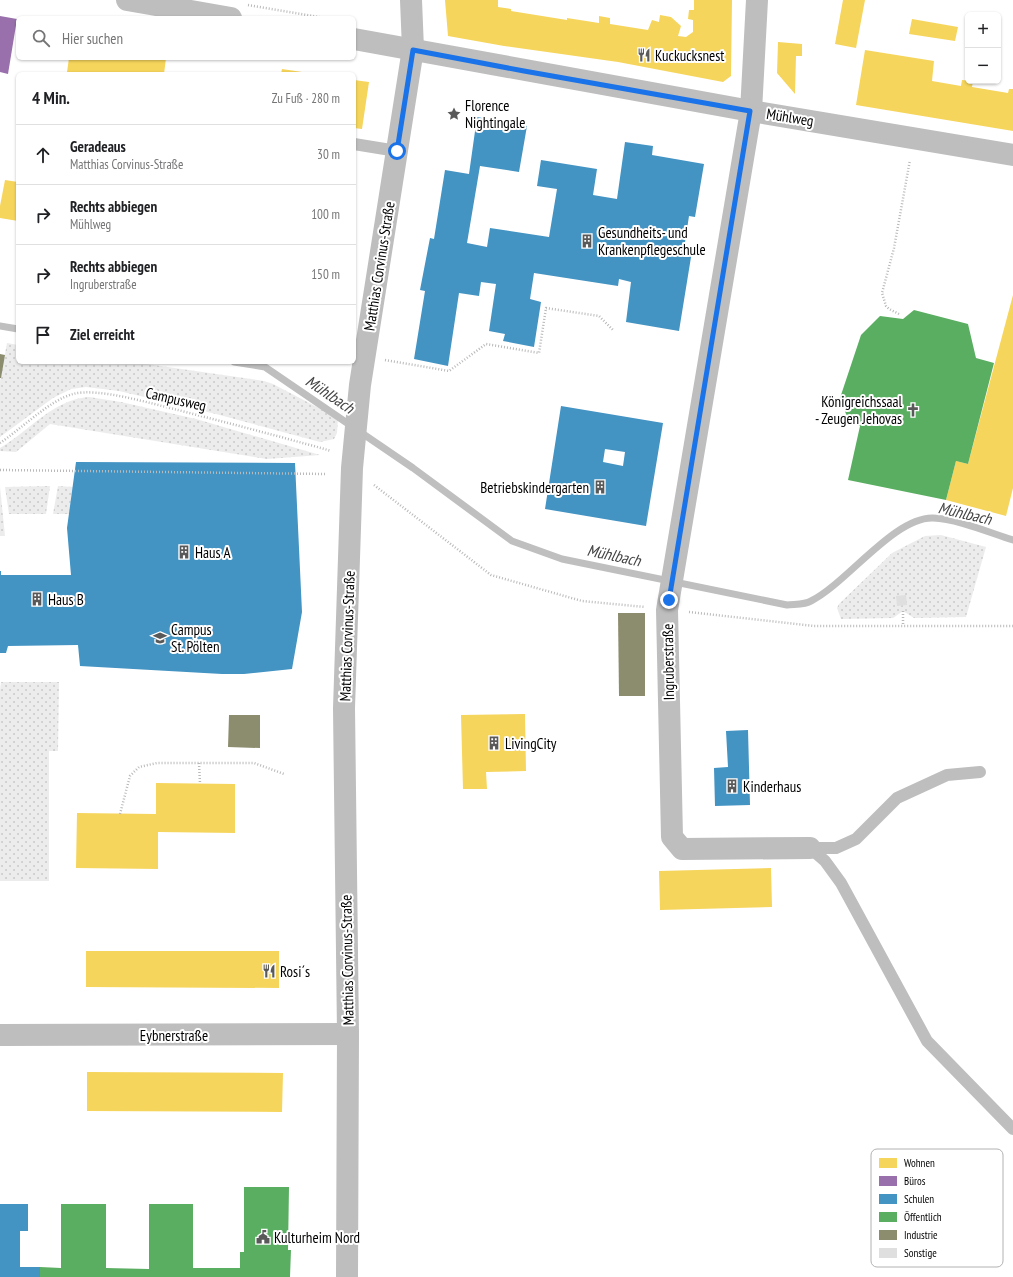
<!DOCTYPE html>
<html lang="de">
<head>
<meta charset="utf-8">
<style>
	body { margin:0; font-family:"PT Sans Narrow",sans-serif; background:#f6f6f6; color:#202124 }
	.controls { position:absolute; right:12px; top:12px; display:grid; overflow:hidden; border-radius:6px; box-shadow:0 1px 3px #0004 }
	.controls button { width:36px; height:36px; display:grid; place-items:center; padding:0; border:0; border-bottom:1px solid #e0e0e0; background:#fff; color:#202124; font:20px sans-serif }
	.stop { position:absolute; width:12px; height:12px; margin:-9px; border:3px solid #1a73e8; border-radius:50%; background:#fff }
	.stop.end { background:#1a73e8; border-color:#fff; box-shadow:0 1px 4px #0008 }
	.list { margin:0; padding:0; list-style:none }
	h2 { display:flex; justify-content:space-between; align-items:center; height:52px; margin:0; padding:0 16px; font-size:17px }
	h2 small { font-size:13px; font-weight:400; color:#757577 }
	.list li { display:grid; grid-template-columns:26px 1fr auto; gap:12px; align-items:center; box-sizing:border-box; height:60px; padding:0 16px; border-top:1px solid #e0e0e0 }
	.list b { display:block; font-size:15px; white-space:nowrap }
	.list p { margin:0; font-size:13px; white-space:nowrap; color:#757577 }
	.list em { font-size:13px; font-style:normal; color:#757577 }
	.icon { flex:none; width:22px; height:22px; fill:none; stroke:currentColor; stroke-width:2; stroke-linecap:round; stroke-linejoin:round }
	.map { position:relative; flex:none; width:1013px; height:1277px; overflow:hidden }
	.search { position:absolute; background:#fff; box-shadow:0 1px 3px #0004; left:16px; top:16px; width:340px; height:44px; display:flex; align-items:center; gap:10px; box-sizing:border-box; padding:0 14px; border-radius:6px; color:#757577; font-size:15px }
	.panel { position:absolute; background:#fff; box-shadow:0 1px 3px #0004; left:16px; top:72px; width:340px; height:292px; border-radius:6px }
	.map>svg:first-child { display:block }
	.green { fill:url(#green-dots) }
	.homes { fill:#f6d55c }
	.offices { fill:#9970ab }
	.schools { fill:#4393c3; fill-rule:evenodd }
	.public { fill:#5aae61 }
	.industry { fill:#8c8c6e }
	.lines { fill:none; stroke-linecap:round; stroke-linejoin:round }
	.stream { stroke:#bfbfbf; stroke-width:7 }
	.building { fill:#dfdfdf }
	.path { stroke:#b9b9b9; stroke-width:2.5; stroke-dasharray:1 2; stroke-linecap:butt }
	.lane { stroke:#bebebe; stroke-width:12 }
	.street { stroke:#bebebe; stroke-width:22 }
	.route { stroke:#1a73e8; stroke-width:5 }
	.labels { text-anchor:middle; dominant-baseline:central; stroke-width:4; stroke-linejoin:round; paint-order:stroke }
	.poi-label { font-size:15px; fill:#000; stroke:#fff; text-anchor:start }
	.street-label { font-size:15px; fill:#000; stroke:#fff }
	.water-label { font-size:16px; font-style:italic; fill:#444; stroke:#fff }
	.key { fill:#fff; stroke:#b2b2b2; stroke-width:1 }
	.key-label { font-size:11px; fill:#000 }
</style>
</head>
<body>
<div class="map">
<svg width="1013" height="1277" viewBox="0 0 1013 1277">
	<defs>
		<pattern id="green-dots" width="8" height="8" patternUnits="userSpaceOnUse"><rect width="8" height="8" fill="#ececec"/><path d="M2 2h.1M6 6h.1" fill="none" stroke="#c9c9c9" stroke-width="1.8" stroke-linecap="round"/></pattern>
	</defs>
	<rect width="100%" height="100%" fill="#fff"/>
	<g class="green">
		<path d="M7,343L18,345V362H133L264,381L273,384L338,418L337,433L334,439L320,442L216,414L119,391L86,387L71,389L53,398L0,437V381Z"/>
		<path d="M89,397L121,402L196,419L320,455L267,459L50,424L16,452L0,451V448C29,431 54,399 89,397Z"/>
		<path d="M50,486L46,514H9L5,487Z"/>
		<path d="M58,486L73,487L69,514H53Z"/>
		<path d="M0,487L5,536H0Z"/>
		<path d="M941,535L986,547L966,617L914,618L903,611L893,618L841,619L837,608L839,604L892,553L925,536Z"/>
		<path d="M1,682H59L58,751H49V881H0V690Z"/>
	</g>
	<g class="homes">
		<path d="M445,0H498V7L511,9V11L567,20V18L599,23V16L610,18V24L648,30L652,20L659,22L660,15L671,17L681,26L678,36L686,37L693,32V20L688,19L689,10H694V0H732L731,76L723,82L618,62L504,46L448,36Z"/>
		<path d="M843,0H865L856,48L835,44Z"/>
		<path d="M912,19L958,27L955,41L909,34Z"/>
		<path d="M778,42L802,44V56H796L795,94L777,73Z"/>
		<path d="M865,50L934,61L932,81L961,86L962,80L973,81L972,87L1008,93L1009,89H1013V131L856,105Z"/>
		<path d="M69,58H166L164,74H76L67,72Z"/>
		<path d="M282,69L309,73V74H281Z"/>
		<path d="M354,80L369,82L362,129L354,128Z"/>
		<path d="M5,180L18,182V221L0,218V206Z"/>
		<path d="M1013,295V488L1006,516L946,500L956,461L968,464Z"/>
		<path d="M525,714L526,771L486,772L487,789H463L461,715Z"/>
		<path d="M156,783L235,784V833L158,832V869L76,868L77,813L156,814Z"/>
		<path d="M771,868L772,907L660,910L659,871Z"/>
		<path d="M86,951H279V988L86,987Z"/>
		<path d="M87,1072L283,1073L282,1112L87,1111Z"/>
	</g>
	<path class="offices" d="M0,16L17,19L8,74L0,72Z"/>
	<g class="schools">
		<path d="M477,117L527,126L519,172L480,166L467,243L487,247L490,228L549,237L557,189L537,186L541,160L597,169L593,195L617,199L625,142L653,146L652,155L704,164L695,217L689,216L684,249L692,251L679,331L626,322L631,282L619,279L618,286L534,273L530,299L541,302L534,347L503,341L505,334L489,331L496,284L481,282L479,296L459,293L448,366L414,359L425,291L420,290L430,238L434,239L445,170L469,174Z"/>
		<path d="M561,406L663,423L646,526L545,509ZM605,449L625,452L623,466L603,462Z"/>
		<path d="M76,462L295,463L302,612L292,669L244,674H222L80,666L78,645L8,646L6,653H0V571H1V575H71L67,528Z"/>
		<path d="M748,730L750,805L715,806L714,768L728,767L726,731Z"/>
		<path d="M0,1204H28V1231H20V1267H40V1277H0Z"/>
	</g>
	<g class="public">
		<path d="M914,310L968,324L976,358L994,363L968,464L956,461L946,500L848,480L860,426L849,422L840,398L861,335L880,316L903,319Z"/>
		<path d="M244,1187H289L288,1250H291L290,1277H40V1267L61,1268V1204H106V1268L149,1269V1204H193V1268H240V1252H244Z"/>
	</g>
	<g class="industry">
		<path d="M0,354L5,355L1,378H0Z"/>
		<path d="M618,613H645V696H619Z"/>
		<path d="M229,715H260V748L228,747Z"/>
	</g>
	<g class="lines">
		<g class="stream">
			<path d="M0,326L18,329"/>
			<path d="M234,362L265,367L413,468L512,541L562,559L787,605C794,604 805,605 811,601C847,583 894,517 933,518C958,519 990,533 1013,540"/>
		</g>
	</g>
	<path class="building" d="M906,595L907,605L897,606L896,596Z"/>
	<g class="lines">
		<g class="path">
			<path d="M248,5L325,18"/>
			<path d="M899,314L889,309L886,306L882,293L894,248L910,160"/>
			<path d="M385,360L449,371L486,344L539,353L546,308L599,316L614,331"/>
			<path d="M0,443C21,429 50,400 73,394C98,387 152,404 178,410C213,419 247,428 281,437C298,442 315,446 331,451"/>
			<path d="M0,470L326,474"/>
			<path d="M374,485L491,575L582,601L645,607"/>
			<path d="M903,611V625"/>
			<path d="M689,612L814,626H1013"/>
			<path d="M199,763L200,784"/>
			<path d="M120,814L130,776L139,767L157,763H254L284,774"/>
		</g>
		<g class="lane">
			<path d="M354,144L397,151"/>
			<path d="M810,848L825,861L841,883L927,1041L1013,1129"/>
			<path d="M810,848H836L856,839L897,798L947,775L980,772"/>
		</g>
		<g class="street">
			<path d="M127,0L231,18"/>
			<path d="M757,0L751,111L667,610L672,837L682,849L810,848"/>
			<path d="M354,39L751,111L1013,155"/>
			<path d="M0,1035L348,1034"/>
			<path d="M347,1277L348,1034L344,708L352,468L360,385L413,49L411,0"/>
		</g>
	</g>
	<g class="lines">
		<path class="route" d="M397,151L413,50L524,71L750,111L669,600"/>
	</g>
	<defs>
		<g id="restaurant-bare" transform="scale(1.08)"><path d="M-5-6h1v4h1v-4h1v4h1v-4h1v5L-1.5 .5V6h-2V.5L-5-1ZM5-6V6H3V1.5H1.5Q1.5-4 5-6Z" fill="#595959" stroke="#fff" stroke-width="2.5" paint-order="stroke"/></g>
		<g id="sight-bare" transform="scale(1.08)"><path d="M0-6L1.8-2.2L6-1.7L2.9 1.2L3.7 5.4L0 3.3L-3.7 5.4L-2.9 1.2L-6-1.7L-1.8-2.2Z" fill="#595959" stroke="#fff" stroke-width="2.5" paint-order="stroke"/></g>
		<g id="building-bare" transform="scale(1.08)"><path d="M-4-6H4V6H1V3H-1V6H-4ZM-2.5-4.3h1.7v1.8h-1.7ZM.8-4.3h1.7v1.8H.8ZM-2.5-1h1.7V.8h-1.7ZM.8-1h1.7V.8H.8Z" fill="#595959" stroke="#fff" stroke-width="2.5" paint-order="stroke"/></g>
		<g id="church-bare" transform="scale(1.08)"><path d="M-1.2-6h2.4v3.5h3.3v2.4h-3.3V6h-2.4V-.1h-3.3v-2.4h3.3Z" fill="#595959" stroke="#fff" stroke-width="2.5" paint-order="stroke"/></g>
		<g id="university-bare" transform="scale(1.08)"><path d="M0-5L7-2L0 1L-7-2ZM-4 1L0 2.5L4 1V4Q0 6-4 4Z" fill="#595959" stroke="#fff" stroke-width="2.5" paint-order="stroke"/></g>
		<g id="civic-bare" transform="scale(1.08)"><path d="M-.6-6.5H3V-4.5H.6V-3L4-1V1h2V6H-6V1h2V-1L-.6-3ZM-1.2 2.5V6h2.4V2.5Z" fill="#595959" stroke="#fff" stroke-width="2.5" paint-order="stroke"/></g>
	</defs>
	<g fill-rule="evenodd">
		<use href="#restaurant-bare" x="644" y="55"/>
		<use href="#sight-bare" x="454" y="114"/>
		<use href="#building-bare" x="587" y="241"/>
		<use href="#church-bare" x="913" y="410"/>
		<use href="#building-bare" x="600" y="487"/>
		<use href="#building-bare" x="184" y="552"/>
		<use href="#building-bare" x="37" y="599"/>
		<use href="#university-bare" x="160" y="638"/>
		<use href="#building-bare" x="494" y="743"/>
		<use href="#building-bare" x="732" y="786"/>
		<use href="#restaurant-bare" x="269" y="971"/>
		<use href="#civic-bare" x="263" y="1237"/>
	</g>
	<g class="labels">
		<g class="poi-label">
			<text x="655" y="55">Kuckucksnest</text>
			<text x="465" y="105">Florence<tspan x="465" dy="17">Nightingale</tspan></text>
			<text x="598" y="232">Gesundheits- und<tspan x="598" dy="17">Krankenpflegeschule</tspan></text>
			<text x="902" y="401" text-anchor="end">Königreichssaal<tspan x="902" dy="17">- Zeugen Jehovas</tspan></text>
			<text x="589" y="487" text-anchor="end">Betriebskindergarten</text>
			<text x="195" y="552">Haus A</text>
			<text x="48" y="599">Haus B</text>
			<text x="171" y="629">Campus<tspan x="171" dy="17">St. Pölten</tspan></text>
			<text x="505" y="743">LivingCity</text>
			<text x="743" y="786">Kinderhaus</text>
			<text x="280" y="971">Rosi´s</text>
			<text x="274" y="1237">Kulturheim Nord</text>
		</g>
		<g class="street-label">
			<text transform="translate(790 117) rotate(9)">Mühlweg</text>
			<text transform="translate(379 266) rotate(-81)">Matthias Corvinus-Straße</text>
			<text transform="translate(176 399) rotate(13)">Campusweg</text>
			<text transform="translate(347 636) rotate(-88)">Matthias Corvinus-Straße</text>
			<text transform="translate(668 662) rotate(-91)">Ingruberstraße</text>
			<text transform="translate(347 960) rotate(-91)">Matthias Corvinus-Straße</text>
			<text x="174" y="1035">Eybnerstraße</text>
		</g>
		<g class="water-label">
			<text transform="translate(330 394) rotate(34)">Mühlbach</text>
			<text transform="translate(965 513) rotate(13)">Mühlbach</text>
			<text transform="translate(614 555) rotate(12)">Mühlbach</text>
		</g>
	</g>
	<rect x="871" y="1149" width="132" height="118" rx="6" class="key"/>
	<rect x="879" y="1158" width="18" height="10" fill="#f6d55c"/>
	<rect x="879" y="1176" width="18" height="10" fill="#9970ab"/>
	<rect x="879" y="1194" width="18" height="10" fill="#4393c3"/>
	<rect x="879" y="1212" width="18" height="10" fill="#5aae61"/>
	<rect x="879" y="1230" width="18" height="10" fill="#8c8c6e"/>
	<rect x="879" y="1248" width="18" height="10" fill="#dfdfdf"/>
	<g class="key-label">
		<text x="904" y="1167">Wohnen</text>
		<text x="904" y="1185">Büros</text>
		<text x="904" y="1203">Schulen</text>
		<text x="904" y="1221">Öffentlich</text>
		<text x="904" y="1239">Industrie</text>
		<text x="904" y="1257">Sonstige</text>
	</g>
</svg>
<div class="controls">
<button>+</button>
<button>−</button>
</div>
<div class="stop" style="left:397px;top:151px"></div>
<div class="stop end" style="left:669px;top:600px"></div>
<div class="search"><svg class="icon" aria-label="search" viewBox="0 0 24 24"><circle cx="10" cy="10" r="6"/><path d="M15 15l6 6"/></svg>Hier suchen</div>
<section class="panel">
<h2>4 Min.<small>Zu Fuß · 280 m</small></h2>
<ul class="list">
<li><svg class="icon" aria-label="ahead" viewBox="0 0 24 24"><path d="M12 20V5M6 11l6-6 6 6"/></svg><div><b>Geradeaus</b><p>Matthias Corvinus-Straße</p></div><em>30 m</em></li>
<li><svg class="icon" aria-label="right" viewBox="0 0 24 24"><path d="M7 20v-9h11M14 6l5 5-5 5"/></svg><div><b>Rechts abbiegen</b><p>Mühlweg</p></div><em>100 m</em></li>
<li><svg class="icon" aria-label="right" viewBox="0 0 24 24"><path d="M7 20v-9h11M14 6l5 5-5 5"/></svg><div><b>Rechts abbiegen</b><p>Ingruberstraße</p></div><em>150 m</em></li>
<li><svg class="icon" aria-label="arrive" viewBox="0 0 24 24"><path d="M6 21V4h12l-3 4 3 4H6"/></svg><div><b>Ziel erreicht</b></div></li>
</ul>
</section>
</div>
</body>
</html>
